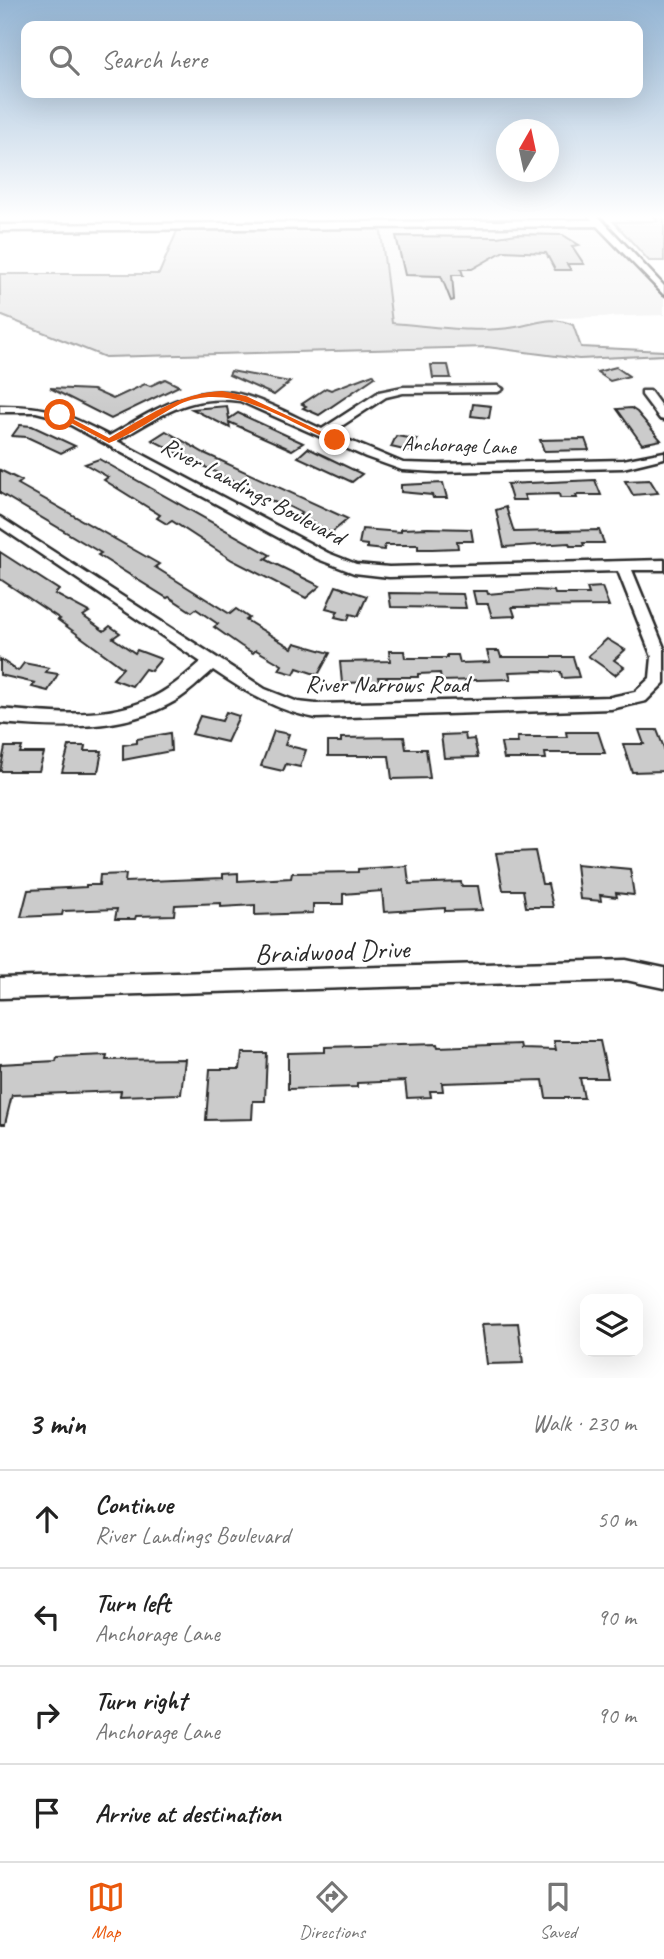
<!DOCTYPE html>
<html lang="en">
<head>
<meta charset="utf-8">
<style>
	body { margin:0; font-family:Caveat,sans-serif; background:#f6f6f6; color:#222 }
	.controls { position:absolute; right:21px; bottom:21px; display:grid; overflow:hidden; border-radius:14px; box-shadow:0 7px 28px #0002 }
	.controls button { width:63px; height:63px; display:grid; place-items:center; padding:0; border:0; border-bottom:2px solid #e0e0e0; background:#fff; color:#222; font:35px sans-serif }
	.compass { position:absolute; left:496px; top:119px; width:63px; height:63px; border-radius:50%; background:#fff; box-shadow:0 7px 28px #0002; rotate:9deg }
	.stop { position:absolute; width:21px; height:21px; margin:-16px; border:5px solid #ea580c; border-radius:50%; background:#fff }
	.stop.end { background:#ea580c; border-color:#fff; box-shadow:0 2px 7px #0008 }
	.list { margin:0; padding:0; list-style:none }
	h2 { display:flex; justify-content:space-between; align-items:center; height:91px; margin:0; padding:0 28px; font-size:30px }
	h2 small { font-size:23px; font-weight:400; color:#767676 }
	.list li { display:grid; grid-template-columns:46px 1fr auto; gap:21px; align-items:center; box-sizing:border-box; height:98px; padding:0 28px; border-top:2px solid #e0e0e0 }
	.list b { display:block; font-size:26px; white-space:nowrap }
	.list p { margin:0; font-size:23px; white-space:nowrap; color:#767676 }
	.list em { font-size:23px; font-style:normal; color:#767676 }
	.icon { flex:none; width:38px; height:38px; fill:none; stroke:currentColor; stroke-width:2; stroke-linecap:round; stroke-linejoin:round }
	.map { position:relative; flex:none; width:664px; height:1378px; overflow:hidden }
	.search { position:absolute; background:#fff; box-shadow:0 7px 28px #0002; left:21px; right:21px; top:21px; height:77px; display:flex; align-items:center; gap:18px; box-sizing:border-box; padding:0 24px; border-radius:14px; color:#767676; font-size:26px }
	.sheet { height:483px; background:#fff }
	nav { display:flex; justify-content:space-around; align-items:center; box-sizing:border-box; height:98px; border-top:2px solid #e0e0e0; background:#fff; font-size:19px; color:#767676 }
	nav a { display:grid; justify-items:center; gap:4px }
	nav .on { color:#ea580c }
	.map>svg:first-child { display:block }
	.built { fill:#efefef }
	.green { fill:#e0e0e0; stroke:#868686; stroke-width:2 }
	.building { fill:#cbcbcb; stroke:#2b2b2b; stroke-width:2 }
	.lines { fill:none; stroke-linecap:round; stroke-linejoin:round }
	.minor-casing { stroke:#2b2b2b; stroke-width:5 }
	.major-casing { stroke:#2b2b2b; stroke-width:5 }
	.minor { fill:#fff; fill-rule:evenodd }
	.major { fill:#fff; fill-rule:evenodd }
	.route { fill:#ea580c }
	.labels { text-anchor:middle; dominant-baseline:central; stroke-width:5; stroke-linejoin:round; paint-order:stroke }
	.far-street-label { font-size:21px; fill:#2b2b2b; stroke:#fff }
	.street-label { font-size:24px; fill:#2b2b2b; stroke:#fff }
	.near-street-label { font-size:28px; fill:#2b2b2b; stroke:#fff }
</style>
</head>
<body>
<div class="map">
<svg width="664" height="1378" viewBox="0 0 664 1378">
	<rect width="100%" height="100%" fill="#fff"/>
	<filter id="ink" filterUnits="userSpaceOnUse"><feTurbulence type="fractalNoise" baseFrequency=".0143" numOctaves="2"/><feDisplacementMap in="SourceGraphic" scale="14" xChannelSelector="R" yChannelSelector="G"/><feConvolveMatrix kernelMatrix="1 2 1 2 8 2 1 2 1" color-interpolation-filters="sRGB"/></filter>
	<g filter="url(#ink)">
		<path class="built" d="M592,227L600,230L664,297V315L559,318L513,328L473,329L392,323L381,232L377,229Z"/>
		<g class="green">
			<path d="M654,216H664V261H649L614,222L657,221Z"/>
			<path d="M377,229L381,232L392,323C432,326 476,334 516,327C539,323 552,315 573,325L581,347L664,351V355L579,359L487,347L105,357L0,315V274H159L177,231Z"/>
		</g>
		<g class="building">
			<path d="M517,234L563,235L579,245L572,246L584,264H567L571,270H555L546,253L504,251L472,269H461L463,275H452L454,300L451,301L441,276L405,275L396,236L497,237Z"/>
			<path d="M431,365H448L451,378H433Z"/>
			<path d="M616,367L629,376L610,381L597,372Z"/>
			<path d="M231,371L290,382L274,395L229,375Z"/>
			<path d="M373,374L375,377L319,415L303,408L306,406L302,404L326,388L331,390Z"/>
			<path d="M165,379L179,386L111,419L50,388L93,390L113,399L145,384L150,386Z"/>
			<path d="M473,404L491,406L489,418L471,416Z"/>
			<path d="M227,406L229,419L238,413L303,443L292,450L229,422L230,428L192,409Z"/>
			<path d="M631,408L637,412L661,440L642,444L617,409Z"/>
			<path d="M20,425L32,426L75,446L61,453L27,437L12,436Z"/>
			<path d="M166,431L204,453L348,519L331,533L299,515L302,513L280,502L278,504L152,440Z"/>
			<path d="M396,436L417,439L413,452L391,447Z"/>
			<path d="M585,439L589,450L544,451L540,440Z"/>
			<path d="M308,448L362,474L352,482L298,457Z"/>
			<path d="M99,459L270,555L265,559L320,586L306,598L232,560L172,521L167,524L157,518L160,515L104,480L108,477L85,464Z"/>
			<path d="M0,470L22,481L18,484L159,564L155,567L230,614L236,609L249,618L246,620L292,648L295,643L330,653L318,675L297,668L294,674L279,670L282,665L256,650L253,653L241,646L214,627L218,624L196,609L192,612L169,597L167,598L98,555L101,553L0,493Z"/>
			<path d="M595,480L601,495H576L577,498H560L559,494L524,495L526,500H512L507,484Z"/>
			<path d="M650,480L658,493L633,495L625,481Z"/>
			<path d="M443,483L447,498H433L432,495L401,492V485Z"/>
			<path d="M506,507L514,532L599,530L604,543H583L584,546H570L569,543L504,547L496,510Z"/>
			<path d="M428,528L471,529L473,541H457L458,548L432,549H418V545H385L384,550L367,548V545L359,544L362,529L401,532V529Z"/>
			<path d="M0,552L59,590L55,594L89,612L83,616L104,631L110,626L120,633L113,638L135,653L137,650L161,659L151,671L145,669L132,686L113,679L123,668L58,620L60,619L0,579Z"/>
			<path d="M336,586L367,596L358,616L350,614L348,620L335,617L338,611L326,608Z"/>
			<path d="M602,587L609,606L512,607L515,616L492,617L488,604H476L473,591H487L488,594L533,590L554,591L555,594H589L587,588Z"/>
			<path d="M389,593L463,594L466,608L391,607Z"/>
			<path d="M607,639L625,650L614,660L624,667L615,675L588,656Z"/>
			<path d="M389,651H404L405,658H447V655H458L460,663L490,662L487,651H499L501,657H573L579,677L562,678L561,672L540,671L509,672L511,679L441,681L440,673L418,674V677H378L379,682L342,683L340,662L390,661Z"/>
			<path d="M0,659L18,671L24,663L49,668L46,672L58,674L48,691L32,687L35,683L0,675Z"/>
			<path d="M226,712L239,716L227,742L192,734L200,716L222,721Z"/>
			<path d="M639,730H657L664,748V771L632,772L623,744H644Z"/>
			<path d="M274,731L289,734L285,745L306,750L300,767L286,764L283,771L261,766Z"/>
			<path d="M566,732H598L605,753H545L546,759H504L501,743H518L517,737H567Z"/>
			<path d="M170,733L171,751L123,760V745L137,743V739Z"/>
			<path d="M465,734L466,740L474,739L478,757L444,758L441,735Z"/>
			<path d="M404,737L406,749H426L430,778L392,779L389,756H328V742H341V738Z"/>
			<path d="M69,746H85L84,751H102L98,772H62Z"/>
			<path d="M5,747H22L20,753H44L39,771H0Z"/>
			<path d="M535,851L542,884H548L553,907H526L523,890H503L496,853Z"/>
			<path d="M576,864L630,869L634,895L616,893L617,897L600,895L601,901L580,899Z"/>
			<path d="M407,866L409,884L461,882L462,886H478L482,910L445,911V908L384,912L382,891L343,894V904H313V913L255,915V905L221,907V903L175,905L174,915L136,916L135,919H115L117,909L63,911L62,915L21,917L28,890L86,887V885H99L100,875L126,874L125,882L223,878V874L238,873V881L291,878L292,873L358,872V869Z"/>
			<path d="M554,1041H600L608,1078H580L584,1098H546L543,1080L442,1083L443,1091H430L431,1097L407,1098L405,1081L357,1083V1087L288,1089V1053L325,1052V1047L437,1044L438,1047L521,1044L522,1049L556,1050Z"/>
			<path d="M242,1053H267L265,1101H253L252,1119L206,1120L210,1069H240Z"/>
			<path d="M107,1055L106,1060L185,1059L181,1094L120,1096L121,1091L12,1095L5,1124H0V1064L56,1061L57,1057Z"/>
			<path d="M518,1323L523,1363L487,1364L482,1324Z"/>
		</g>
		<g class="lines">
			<g class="minor-casing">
				<g id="minor">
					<path d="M403,387L498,386L503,389L498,392L403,393L386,397L331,433L403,463L438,464L623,460L664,452V458L623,468L438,472L402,470L366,457L240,401C189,393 160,416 117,441L328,553L356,564L389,567L664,560V570H632L664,648V683L646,701L611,709L316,718C276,711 246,692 213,670C200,681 189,693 175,701C122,732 59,728 0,723V709C47,713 103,720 147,700C168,691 184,677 201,662L0,527V517L265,689L298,702L316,704L611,697L635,692L650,678L652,657L618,571L389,577L354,573L318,559L56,417L36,412H0V406C51,406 64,413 109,436C150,413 196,380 246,396C272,404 297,418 322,429L379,392Z"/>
					<path d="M642,391H650L664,410V420L660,419L642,395Z"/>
					<path d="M626,960L664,968V988L626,980L0,998V978Z"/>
				</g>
			</g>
			<g class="major-casing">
				<path id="major" d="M589,216H598L664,286V295L597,226L0,231V225L592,220Z"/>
			</g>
			<use href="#minor" class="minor"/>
			<use href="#major" class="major"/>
		</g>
	</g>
	<linearGradient id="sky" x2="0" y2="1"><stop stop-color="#94b5d4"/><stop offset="0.53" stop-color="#fff"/><stop offset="1" stop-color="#fff" stop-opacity="0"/></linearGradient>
	<rect width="664" height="409" fill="url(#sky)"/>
	<path class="route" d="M222,391L246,396L339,440L332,441C287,421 230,381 180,404C156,416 134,434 109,443L56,415L63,414L109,438C146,417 179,393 222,391Z"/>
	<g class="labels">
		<g class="far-street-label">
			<text transform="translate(459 445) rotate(2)">Anchorage Lane</text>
		</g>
		<g class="street-label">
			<text transform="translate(253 491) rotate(28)">River Landings Boulevard</text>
			<text x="387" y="684">River Narrows Road</text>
		</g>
		<g class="near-street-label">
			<text transform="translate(332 951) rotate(-2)">Braidwood Drive</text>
		</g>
	</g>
</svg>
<div class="controls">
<button><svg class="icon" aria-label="layers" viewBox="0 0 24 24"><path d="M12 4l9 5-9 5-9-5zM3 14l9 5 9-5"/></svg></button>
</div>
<svg class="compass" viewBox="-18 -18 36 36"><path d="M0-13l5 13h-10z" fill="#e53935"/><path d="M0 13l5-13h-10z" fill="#767676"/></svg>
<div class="stop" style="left:60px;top:415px"></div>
<div class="stop end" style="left:335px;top:440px"></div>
<div class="search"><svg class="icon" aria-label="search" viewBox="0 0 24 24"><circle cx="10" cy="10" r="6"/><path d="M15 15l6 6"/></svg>Search here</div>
</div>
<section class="sheet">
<h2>3 min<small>Walk · 230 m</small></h2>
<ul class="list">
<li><svg class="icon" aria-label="ahead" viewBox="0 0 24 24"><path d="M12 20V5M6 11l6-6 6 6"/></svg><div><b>Continue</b><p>River Landings Boulevard</p></div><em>50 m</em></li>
<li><svg class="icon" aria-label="left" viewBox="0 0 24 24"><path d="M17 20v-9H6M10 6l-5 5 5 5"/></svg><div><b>Turn left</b><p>Anchorage Lane</p></div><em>90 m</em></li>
<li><svg class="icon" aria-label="right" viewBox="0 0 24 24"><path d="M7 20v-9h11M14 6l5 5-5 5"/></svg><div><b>Turn right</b><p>Anchorage Lane</p></div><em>90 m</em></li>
<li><svg class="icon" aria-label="arrive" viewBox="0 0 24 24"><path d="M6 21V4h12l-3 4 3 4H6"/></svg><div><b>Arrive at destination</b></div></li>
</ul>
</section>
<nav>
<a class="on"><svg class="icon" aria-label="map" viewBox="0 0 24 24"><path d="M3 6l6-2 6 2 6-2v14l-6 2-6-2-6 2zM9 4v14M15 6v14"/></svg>Map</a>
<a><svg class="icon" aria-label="directions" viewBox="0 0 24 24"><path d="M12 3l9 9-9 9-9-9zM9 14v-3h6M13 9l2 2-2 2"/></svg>Directions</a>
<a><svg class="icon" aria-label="saved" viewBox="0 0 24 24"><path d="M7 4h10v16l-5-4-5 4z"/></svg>Saved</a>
</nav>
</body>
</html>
